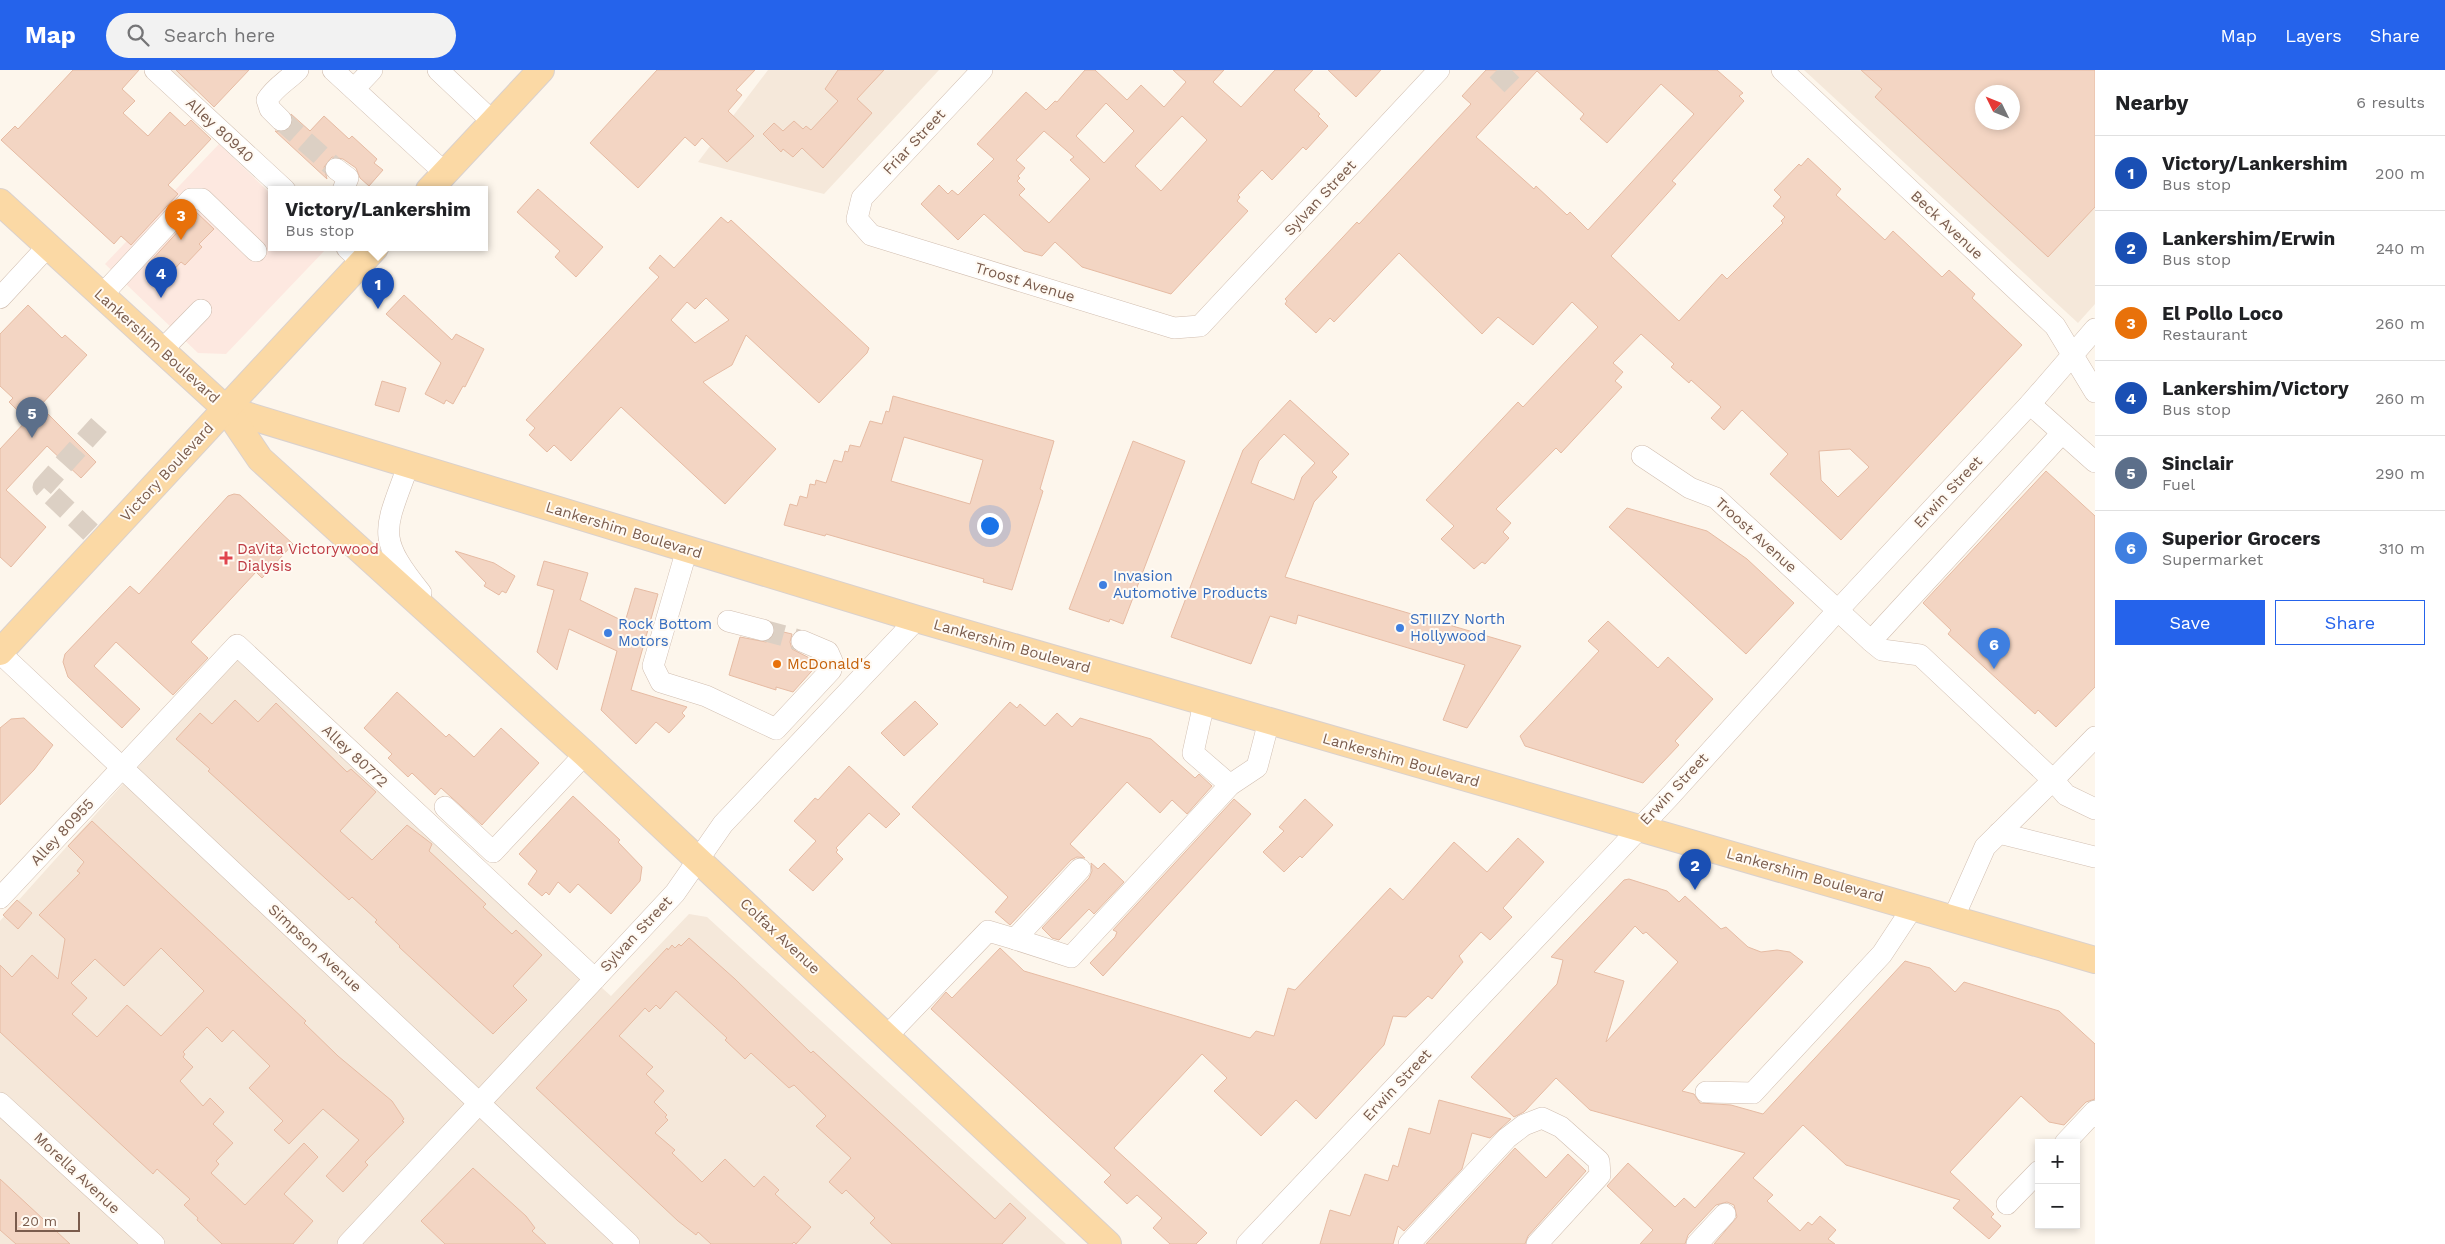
<!DOCTYPE html>
<html lang="en">
<head>
<meta charset="utf-8">
<style>
	body { margin:0; font-family:"Work Sans",sans-serif; background:#f2f2f2; color:#202124 }
	.controls { position:absolute; right:15px; bottom:15px; display:grid; overflow:hidden; border-radius:0px; box-shadow:0 2px 8px #0003 }
	.controls button { width:45px; height:45px; display:grid; place-items:center; padding:0; border:0; border-bottom:1px solid #e0e0e0; background:#fff; color:#202124; font:25px sans-serif }
	.compass { position:absolute; left:1975px; top:15px; width:45px; height:45px; border-radius:50%; background:#fff; box-shadow:0 2px 8px #0003; rotate:313deg }
	.scale { position:absolute; left:15px; bottom:12px; width:65px; box-sizing:border-box; padding-left:5px; border:2px solid #7a5c4d; border-top:0; font-size:14px; line-height:18px; white-space:nowrap; color:#7a5c4d; -webkit-text-stroke:4px #fffaf3; paint-order:stroke }
	.you { position:absolute; left:989px; top:455px; width:18px; height:18px; margin:-12px; border:4px solid #fff; border-radius:50%; background:#1a73e8; box-shadow:0 0 0 8px #1a73e833 }
	.badge { display:grid; place-items:center; width:32px; height:32px; border-radius:50%; background:#2563eb; color:#fff; font-size:16px; font-weight:700 }
	.pin { position:absolute; translate:-50% -41px; filter:drop-shadow(0 1px 2px #0008) }
	.pin::after { content:''; position:absolute; top:26px; width:18px; height:15px; background:inherit; clip-path:polygon(0 0,100% 0,50% 100%) }
	.popup { position:absolute; left:268px; top:116px; width:220px; height:65px; box-sizing:border-box; display:grid; place-content:center; border-radius:0px; background:#fff; filter:drop-shadow(0 1px 4px #0005); font-size:16px; white-space:nowrap; color:#757577 }
	.popup b { font-size:19px; color:#202124 }
	.popup::after { content:''; position:absolute; left:50%; top:100%; margin-left:-10px; border:10px solid transparent; border-top-color:#fff }
	.list { margin:0; padding:0; list-style:none }
	h2 { display:flex; justify-content:space-between; align-items:center; height:65px; margin:0; padding:0 20px; font-size:21px }
	h2 small { font-size:16px; font-weight:400; color:#757577 }
	.list li { display:grid; grid-template-columns:32px 1fr auto; gap:15px; align-items:center; box-sizing:border-box; height:75px; padding:0 20px; border-top:1px solid #e0e0e0 }
	.list b { display:block; font-size:19px; white-space:nowrap }
	.list p { margin:0; font-size:16px; white-space:nowrap; color:#757577 }
	.list em { font-size:16px; font-style:normal; color:#757577 }
	.actions { display:flex; gap:10px; padding:15px 20px }
	.actions a { flex:1; padding:11px 0; border:1px solid #2563eb; border-radius:0px; text-align:center; font-size:18px; color:#2563eb }
	.actions .main { background:#2563eb; color:#fff }
	.icon { flex:none; width:28px; height:28px; fill:none; stroke:currentColor; stroke-width:2; stroke-linecap:round; stroke-linejoin:round }
	.map { position:relative; flex:none; width:2095px; height:1174px; overflow:hidden }
	header { display:flex; align-items:center; gap:30px; box-sizing:border-box; height:70px; padding:0 25px; background:#2563eb; color:#fff }
	header strong { font-size:24px }
	nav { display:flex; gap:28px; margin-inline-start:auto; font-size:18px }
	.search { width:350px; height:45px; background:#f2f2f2; display:flex; align-items:center; gap:12px; box-sizing:border-box; padding:0 18px; border-radius:28px; color:#757577; font-size:19px }
	main { display:flex }
	aside { flex:1; background:#fff }
	.map>svg:first-child { display:block }
	.residential { fill:#f5e8da; fill-rule:evenodd }
	.commercial { fill:#fde8e0 }
	.building { fill:#f3d5c3; stroke:#e6bba3; fill-rule:evenodd }
	.lines { fill:none; stroke-linecap:round; stroke-linejoin:round }
	.minor-tunnel { stroke:#dcd0c4; stroke-width:21; stroke-dasharray:21 11; stroke-linecap:butt }
	.minor-casing { stroke:#d1beb0; stroke-width:22 }
	.major-casing { stroke:#dad1cd; stroke-width:28 }
	.minor { stroke:#fff; stroke-width:21 }
	.major { stroke:#fbd9a5; stroke-width:26 }
	.health-dot { fill:#e0444e; stroke:#fffaf3; stroke-width:2 }
	.shop-dot { fill:#3f7fe0; stroke:#fffaf3; stroke-width:2 }
	.food-dot { fill:#e8710a; stroke:#fffaf3; stroke-width:2 }
	.labels { text-anchor:middle; dominant-baseline:central; stroke-width:4; stroke-linejoin:round; paint-order:stroke }
	.street-label { font-size:15px; fill:#7a5c4d; stroke:#fffaf3 }
	.health-label { font-size:15px; fill:#be3a42; stroke:#fffaf3; text-anchor:start }
	.shop-label { font-size:15px; fill:#366cbe; stroke:#fffaf3; text-anchor:start }
	.food-label { font-size:15px; fill:#c56008; stroke:#fffaf3; text-anchor:start }
</style>
</head>
<body>
<header>
<strong>Map</strong>
<div class="search"><svg class="icon" aria-label="search" viewBox="0 0 24 24"><circle cx="10" cy="10" r="6"/><path d="M15 15l6 6"/></svg>Search here</div>
<nav><a>Map</a><a>Layers</a><a>Share</a></nav>
</header>
<main>
<div class="map">
<svg width="2095" height="1174" viewBox="0 0 2095 1174">
	<rect width="100%" height="100%" fill="#fdf6ec"/>
	<g class="residential">
		<path d="M165,0H214L191,25Z"/>
		<path d="M768,0H939L824,124L698,92Z"/>
		<path d="M1804,0H2095V234L2078,253ZM1982,22H2012V52H1982Z"/>
		<path d="M236,588L611,926L689,844L707,847L1066,1174H0V851Z"/>
	</g>
	<path class="commercial" d="M219,74L272,125V178H327L226,284L198,283L105,194Z"/>
	<g class="building">
		<path d="M73,0H139L122,19L135,31L123,43L148,66L170,42L185,56L191,50L211,69L168,115L178,124L131,175L121,166L114,174L1,70L15,56L18,59Z"/>
		<path d="M176,0H249L214,37Z"/>
		<path d="M657,0H755L736,20L742,25L728,41L754,66L727,92L702,68L695,76L685,67L638,118L590,73Z"/>
		<path d="M838,0H884L857,29L872,43L823,98L802,78L793,87L783,79L781,82L763,64L774,53L783,61L794,51L803,59L806,56L811,60L838,31L825,19Z"/>
		<path d="M1085,0H1095L1127,30L1141,15L1164,37L1186,12L1173,0H1224L1213,12L1241,37L1275,0H1313L1294,20L1320,44L1318,46L1328,56L1306,80L1303,77L1272,110L1262,100L1238,125L1240,127L1237,131L1248,141L1171,224L1082,197L1055,172L1042,186L1024,181L984,144L958,170L921,134L939,115L948,124L952,120L958,125L994,89L977,74L1026,22L1046,40L1055,31L1057,32ZM1106,33L1134,61L1104,93L1076,66ZM1182,46L1207,70L1161,121L1135,96ZM1044,61L1074,87L1070,90L1090,109L1049,153L1019,125L1025,119L1017,111L1020,108L1018,106L1025,98L1016,90Z"/>
		<path d="M1328,0H1381L1356,27Z"/>
		<path d="M1486,0H1717L1743,23L1739,26L1744,31L1672,111L1676,114L1611,186L1679,251L1722,204L1727,209L1783,153L1781,151L1785,147L1773,136L1781,127L1774,120L1799,94L1801,96L1808,88L1841,119L1836,125L1885,170L1893,161L1942,207L1949,200L1975,224L1972,228L2022,275L1841,470L1770,404L1788,384L1742,340L1724,360L1711,348L1721,337L1691,310L1689,313L1671,297L1674,294L1641,264L1613,293L1623,302L1615,311L1622,317L1561,383L1556,378L1496,439L1511,453L1503,462L1509,468L1485,494L1482,492L1474,499L1441,469L1454,456L1426,430L1518,332L1523,337L1598,257L1572,232L1533,275L1498,247L1482,264L1399,183L1334,252L1330,248L1316,263L1285,234L1287,231L1285,229L1357,152L1359,154L1471,34L1462,26ZM1537,1L1584,44L1580,49L1607,73L1661,14L1694,44L1588,160L1570,142L1567,145L1536,116L1534,119L1476,67ZM1850,379L1869,397L1838,427L1821,410L1819,381Z"/>
		<path d="M1861,0H2095V137L2048,187L1875,27L1882,19ZM1982,22H2012V52H1982Z"/>
		<path d="M291,44L310,61L324,46L349,69L352,66L377,89L374,93L383,100L369,116L360,108L356,98L343,89L332,87L324,97L327,109L275,61L284,62L290,58L293,53Z"/>
		<path d="M538,119L603,177L576,207L555,187L560,181L517,142Z"/>
		<path d="M196,142L214,159L199,174L202,177L185,195L181,192L166,208L163,205L161,207L148,194Z"/>
		<path d="M721,147L728,153L731,150L869,278L867,283L819,333L746,265L732,295L703,312L776,379L725,434L621,337L571,391L554,375L547,382L529,365L535,358L526,350L659,207L649,198L660,185L674,198ZM706,228L729,250L695,273L671,250L687,232L695,239Z"/>
		<path d="M404,225L452,270L456,264L484,279L465,317L463,316L453,334L446,330L444,334L425,324L441,293L386,244Z"/>
		<path d="M28,235L62,268L65,265L87,285L40,336L96,392L81,408L47,376L6,420L46,457L11,497L0,487V379L27,350L9,332L13,328L0,316V264Z"/>
		<path d="M382,311L406,318L399,342L375,335Z"/>
		<path d="M893,326L1054,371L1040,419L1043,421L1012,520L983,512L984,509L826,464L825,466L784,455L790,434L797,436L800,426L807,428L810,414L815,415L816,410L826,413L834,390L842,392L845,381L848,382L850,375L860,377L870,351L882,354L886,341L889,342ZM904,367L983,390L970,434L891,411Z"/>
		<path d="M1290,330L1349,384L1332,402L1337,407L1314,432L1285,507L1521,576L1467,658L1443,650L1465,595L1298,545L1296,554L1270,546L1251,594L1171,567L1243,380ZM1284,364L1315,393L1302,407L1294,430L1251,413L1259,391Z"/>
		<path d="M1133,371L1185,391L1123,554L1110,549L1109,552L1069,539Z"/>
		<path d="M2046,401L2095,446V617L2056,657L2038,640L2035,644L1972,586L1948,564L1951,560L1923,533Z"/>
		<path d="M234,424L240,425L293,474L262,508L256,502L191,572L208,588L173,625L116,572L94,596L140,639L122,658L68,607L63,592L65,584L130,516L139,524L228,426Z"/>
		<path d="M1627,438L1707,461L1747,489L1794,533L1746,584L1609,457Z"/>
		<path d="M455,481L494,493L515,506L506,523L502,521L499,525L484,516L486,513Z"/>
		<path d="M544,491L588,503L580,530L625,552L635,518L658,524L631,620L687,637L682,643L685,646L669,663L656,652L636,674L601,640L617,581L569,559L557,600L537,582L554,520L537,515Z"/>
		<path d="M1608,551L1658,598L1668,587L1713,629L1675,671L1679,675L1643,713L1525,676L1520,666L1599,581L1588,571Z"/>
		<path d="M775,560L792,564L790,572L792,579L819,593L793,622L776,617V620L729,605L740,567L766,572L772,568Z"/>
		<path d="M397,622L446,667L449,664L474,687L501,658L539,693L482,755L441,718L435,725L412,703L408,707L388,688L392,684L364,658Z"/>
		<path d="M235,630L258,652L276,633L347,702L351,699L376,722L340,761L372,790L407,755L432,774L429,781L486,834L483,837L512,864L516,860L542,885L513,916L527,930L493,964L399,877L400,876L375,852L377,850L352,827L349,830L208,701L210,699L176,669L200,643L212,654Z"/>
		<path d="M915,631L938,654L904,686L881,663Z"/>
		<path d="M1010,632L1017,638L1020,634L1045,656L1057,643L1072,657L1080,648L1151,669L1195,708L1199,704L1212,716L1187,744L1172,730L1160,743L1127,712L1070,774L1085,788L1077,787L1071,790L1010,855L995,842L1008,827L912,737Z"/>
		<path d="M24,648L53,675L34,700L0,735V658L11,649Z"/>
		<path d="M849,696L900,744L886,758L869,743L836,778L838,780L836,782L843,789L813,821L789,800L816,771L794,751L815,728L818,730Z"/>
		<path d="M573,726L620,770L618,772L642,797L640,811L611,844L578,814L570,823L558,812L549,825L546,822L542,826L528,814L537,801L519,784Z"/>
		<path d="M1234,729L1251,744L1103,906L1090,893L1115,867L1117,862L1113,860Z"/>
		<path d="M1305,729L1333,755L1302,788L1300,786L1284,802L1263,782L1284,761L1279,757Z"/>
		<path d="M92,751L306,951L304,953L338,986L392,1031L404,1049L402,1051L404,1052L365,1092L368,1095L343,1122L326,1106L359,1070L323,1039L289,1074L274,1060L283,1051L249,1018L270,996L233,960L222,972L207,957L183,982L185,984L183,987L193,997L180,1011L203,1036L210,1028L224,1042L213,1054L233,1073L216,1091L219,1094L211,1103L245,1135L304,1073L318,1087L284,1124L313,1151L293,1174H222L197,1150L198,1148L184,1135L190,1129L157,1099L153,1104L0,962V895L12,907L32,885L58,909L65,869L39,845L80,803L77,801L84,792L68,776ZM161,878L204,921L161,966L127,935L97,967L72,944L87,928L71,913L95,889L124,916Z"/>
		<path d="M1518,768L1544,792L1503,838L1512,847L1490,870L1481,862L1459,886L1463,892L1432,929L1428,926L1406,947L1393,946L1384,975L1316,1049L1296,1030L1261,1066L1214,1021L1227,1008L1202,984L1114,1078L1207,1163L1196,1174H1170L1153,1158L1162,1148L1137,1125L1127,1134L1104,1112L1111,1105L931,939L946,922L952,928L1000,878L1024,901L1250,968L1256,961L1274,966L1288,918L1295,920L1390,818L1403,830L1454,772L1487,802Z"/>
		<path d="M1091,793L1098,799L1104,793L1124,812L1094,844L1089,839L1059,870L1052,868L1042,858L1089,808L1092,801Z"/>
		<path d="M1629,809L1667,821L1679,832L1685,826L1721,859L1726,857L1748,877L1761,882L1777,880L1790,882L1803,892L1682,1021L1694,1024L1700,1033L1731,1035L1763,1044L1905,891L1930,898L1955,922L1964,912L2059,941L2095,974V1029L2086,1032L2064,1055L2049,1052L2021,1026L1950,1102L1994,1144L1991,1147L2001,1156L1989,1169L1953,1138L1960,1130L1846,1095L1803,1055L1753,1108L1773,1125L1767,1131L1800,1161L1808,1152L1812,1155L1820,1146L1836,1160L1828,1169L1835,1174H1714L1737,1147L1734,1135L1727,1132L1716,1135L1688,1165L1685,1174H1640L1653,1160L1607,1116L1628,1093L1675,1137L1684,1128L1695,1138L1745,1083L1590,1040L1556,1008L1524,1042L1514,1047L1471,1007L1557,914L1563,890L1551,887L1624,810ZM1635,856L1643,864L1646,862L1678,892L1606,972L1624,911L1594,902Z"/>
		<path d="M17,830L32,843L18,859L3,845Z"/>
		<path d="M689,868L735,909L811,983L813,981L995,1149L1010,1133L1026,1148L1002,1174H892L870,1153L875,1148L846,1120L842,1124L829,1112L851,1088L816,1056L826,1046L794,1015L789,1018L751,983L745,989L725,970L727,968L676,921L660,939L656,935L649,942L645,938L619,966L653,997L646,1004L664,1021L654,1032L667,1045L665,1047L668,1050L655,1063L675,1080L672,1083L702,1112L725,1089L754,1117L764,1106L779,1120L775,1124L811,1157L796,1174L794,1172L792,1174H711L698,1162L696,1165L678,1151L536,1018L667,878L668,880L672,875L675,878L679,874L681,876Z"/>
		<path d="M1439,1030L1511,1049L1490,1068L1472,1063L1462,1099L1404,1161L1398,1156L1393,1174H1320L1330,1140L1350,1146L1365,1104L1388,1111L1393,1095L1398,1097L1409,1058L1430,1064Z"/>
		<path d="M1515,1078L1546,1108L1568,1084L1586,1101L1528,1166L1525,1174H1426Z"/>
		<path d="M473,1098L526,1146L535,1158L532,1161L546,1174H445L421,1151Z"/>
		<path d="M0,1109L70,1174H16L0,1160Z"/>
	</g>
	<g class="lines">
		<g class="minor-tunnel">
			<path d="M1497,0L1518,21"/>
			<path d="M281,50L336,99"/>
			<path d="M99,355L43,417L101,472"/>
			<path d="M763,560L802,571"/>
		</g>
		<g class="minor-casing">
			<g id="minor">
				<path d="M155,0L285,120"/>
				<path d="M333,0L445,103"/>
				<path d="M438,0L493,52"/>
				<path d="M982,0L862,128L857,149L871,165L1174,258L1200,256L1439,0"/>
				<path d="M1782,0L2055,256L2095,322"/>
				<path d="M354,19L372,0"/>
				<path d="M281,50L270,39L267,30C275,17 287,11 298,0"/>
				<path d="M336,99L348,108L343,120"/>
				<path d="M347,178L362,192"/>
				<path d="M102,225L191,129H202L256,181"/>
				<path d="M0,228L48,176"/>
				<path d="M162,280L201,240"/>
				<path d="M2030,334L2095,392"/>
				<path d="M1642,386L1690,418L1716,428L1871,571L1882,580L1920,585L2053,710L2095,667"/>
				<path d="M408,396C385,460 375,466 421,523"/>
				<path d="M687,479L653,596L661,612L706,626L776,659L831,600L832,591L828,582L802,571"/>
				<path d="M728,551L763,560"/>
				<path d="M1871,571L2062,363"/>
				<path d="M0,583L629,1174"/>
				<path d="M1204,633L1193,683L1230,715"/>
				<path d="M445,737L493,782L585,684"/>
				<path d="M1999,763L2095,787"/>
				<path d="M0,828L237,575L595,909"/>
				<path d="M1953,849L1985,777L2053,710L2066,725L2095,739"/>
				<path d="M1015,869L1071,887L1230,715L1257,697L1269,651"/>
				<path d="M887,966L988,861L1015,869L1080,799"/>
				<path d="M1706,1022L1753,1023L1882,884L1913,837"/>
				<path d="M0,1033L154,1174"/>
				<path d="M2065,1073L2095,1041"/>
				<path d="M2007,1134L2039,1101"/>
				<path d="M348,1174L675,823L723,754L917,549"/>
				<path d="M1247,1174L1671,725L1839,539L2030,334L2095,259"/>
				<path d="M1409,1174L1507,1068L1524,1055L1542,1048L1561,1057L1599,1091L1600,1105L1537,1174"/>
				<path d="M1697,1174L1725,1144"/>
			</g>
		</g>
		<g class="major-casing">
			<g id="major">
				<path d="M429,120L541,0"/>
				<path d="M0,132L226,339L917,549L2095,890"/>
				<path d="M226,339L260,389L585,684L1108,1174"/>
				<path d="M0,582L375,178"/>
			</g>
		</g>
		<use href="#minor" class="minor"/>
		<use href="#major" class="major"/>
	</g>
	<path class="health-dot" d="M223.5 480.5h5v5h5v5h-5v5h-5v-5h-5v-5h5z"/>
	<g class="shop-dot">
		<circle cx="1103" cy="515" r="5"/>
		<circle cx="1400" cy="558" r="5"/>
		<circle cx="608" cy="563" r="5"/>
	</g>
	<circle class="food-dot" cx="777" cy="594" r="5"/>
	<g class="labels">
		<g class="street-label">
			<text transform="translate(220 60) rotate(43)">Alley 80940</text>
			<text transform="translate(914 72) rotate(-47)">Friar Street</text>
			<text transform="translate(1320 128) rotate(-47)">Sylvan Street</text>
			<text transform="translate(1947 155) rotate(43)">Beck Avenue</text>
			<text transform="translate(1025 212) rotate(17)">Troost Avenue</text>
			<text transform="translate(157 276) rotate(42)">Lankershim Boulevard</text>
			<text transform="translate(167 402) rotate(-47)">Victory Boulevard</text>
			<text transform="translate(1948 422) rotate(-47)">Erwin Street</text>
			<text transform="translate(624 460) rotate(17)">Lankershim Boulevard</text>
			<text transform="translate(1756 465) rotate(42)">Troost Avenue</text>
			<text transform="translate(1012 576) rotate(16)">Lankershim Boulevard</text>
			<text transform="translate(355 686) rotate(43)">Alley 80772</text>
			<text transform="translate(1401 690) rotate(16)">Lankershim Boulevard</text>
			<text transform="translate(1674 719) rotate(-47)">Erwin Street</text>
			<text transform="translate(62 762) rotate(-47)">Alley 80955</text>
			<text transform="translate(1805 805) rotate(16)">Lankershim Boulevard</text>
			<text transform="translate(636 864) rotate(-47)">Sylvan Street</text>
			<text transform="translate(780 866) rotate(43)">Colfax Avenue</text>
			<text transform="translate(315 878) rotate(43)">Simpson Avenue</text>
			<text transform="translate(1397 1015) rotate(-47)">Erwin Street</text>
			<text transform="translate(77 1103) rotate(43)">Morella Avenue</text>
		</g>
		<g class="health-label">
			<text x="237" y="479">DaVita Victorywood<tspan x="237" dy="17">Dialysis</tspan></text>
		</g>
		<g class="shop-label">
			<text x="1113" y="506">Invasion<tspan x="1113" dy="17">Automotive Products</tspan></text>
			<text x="1410" y="549">STIIIZY North<tspan x="1410" dy="17">Hollywood</tspan></text>
			<text x="618" y="554">Rock Bottom<tspan x="618" dy="17">Motors</tspan></text>
		</g>
		<g class="food-label">
			<text x="787" y="594">McDonald's</text>
		</g>
	</g>
</svg>
<div class="controls">
<button>+</button>
<button>−</button>
</div>
<svg class="compass" viewBox="-18 -18 36 36"><path d="M0-13l5 13h-10z" fill="#e53935"/><path d="M0 13l5-13h-10z" fill="#757577"/></svg>
<div class="scale">20 m</div>
<div class="you"></div>
<div class="pin badge" style="left:378px;top:239px;background:#1a4fb4">1</div>
<div class="popup"><b>Victory/Lankershim</b>Bus stop</div>
<div class="pin badge" style="left:1695px;top:820px;background:#1a4fb4">2</div>
<div class="pin badge" style="left:181px;top:170px;background:#e8710a">3</div>
<div class="pin badge" style="left:161px;top:228px;background:#1a4fb4">4</div>
<div class="pin badge" style="left:32px;top:368px;background:#5c6f8a">5</div>
<div class="pin badge" style="left:1994px;top:599px;background:#3f7fe0">6</div>
</div>
<aside>
<h2>Nearby<small>6 results</small></h2>
<ul class="list">
<li><span class="badge" style="background:#1a4fb4">1</span><div><b>Victory/Lankershim</b><p>Bus stop</p></div><em>200 m</em></li>
<li><span class="badge" style="background:#1a4fb4">2</span><div><b>Lankershim/Erwin</b><p>Bus stop</p></div><em>240 m</em></li>
<li><span class="badge" style="background:#e8710a">3</span><div><b>El Pollo Loco</b><p>Restaurant</p></div><em>260 m</em></li>
<li><span class="badge" style="background:#1a4fb4">4</span><div><b>Lankershim/Victory</b><p>Bus stop</p></div><em>260 m</em></li>
<li><span class="badge" style="background:#5c6f8a">5</span><div><b>Sinclair</b><p>Fuel</p></div><em>290 m</em></li>
<li><span class="badge" style="background:#3f7fe0">6</span><div><b>Superior Grocers</b><p>Supermarket</p></div><em>310 m</em></li>
</ul>
<div class="actions"><a class="main">Save</a><a>Share</a></div>
</aside>
</main>
</body>
</html>
